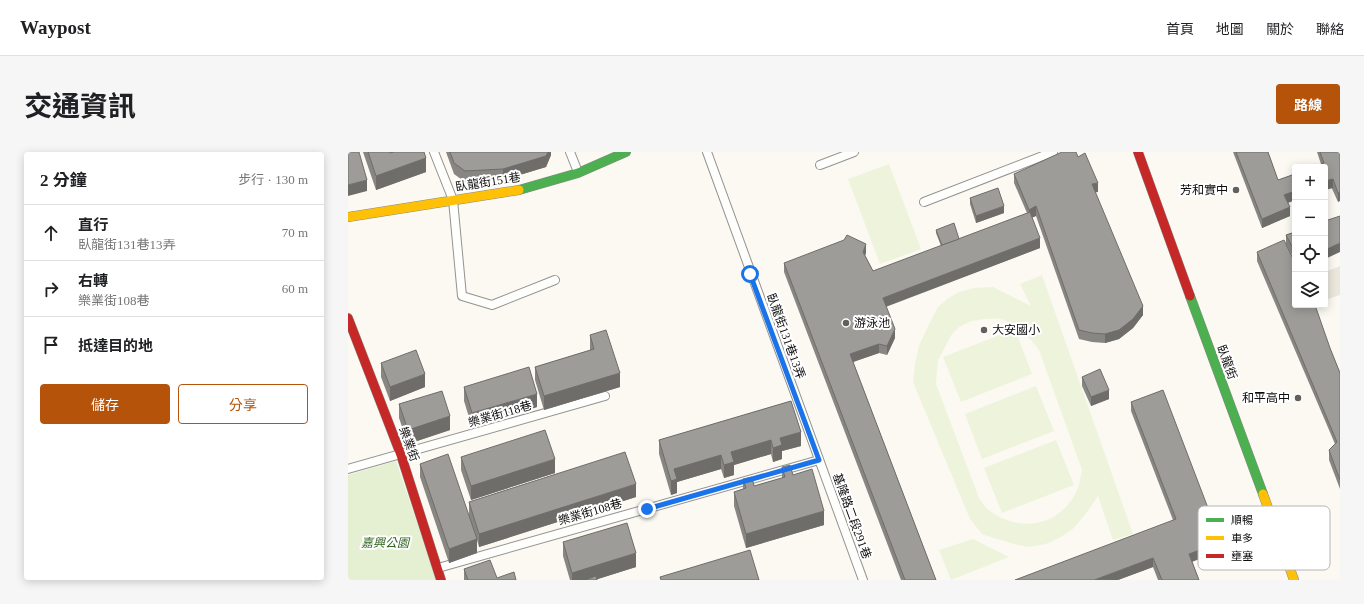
<!DOCTYPE html>
<html lang="zh-TW">
<head>
<meta charset="utf-8">
<style>
	body { margin:0; font-family:"Times New Roman","Noto Sans TC",serif; background:#f6f6f6; color:#202124 }
	.controls { position:absolute; right:12px; top:12px; display:grid; overflow:hidden; border-radius:4px; box-shadow:0 2px 10px #0003 }
	.controls button { width:36px; height:36px; display:grid; place-items:center; padding:0; border:0; border-bottom:1px solid #e0e0e0; background:#fff; color:#202124; font:20px sans-serif }
	.stop { position:absolute; width:12px; height:12px; margin:-9px; border:3px solid #1a73e8; border-radius:50%; background:#fff }
	.stop.end { background:#1a73e8; border-color:#fff; box-shadow:0 1px 4px #0008 }
	.list { margin:0; padding:0; list-style:none }
	h2 { display:flex; justify-content:space-between; align-items:center; height:52px; margin:0; padding:0 16px; font-size:17px }
	h2 small { font-size:13px; font-weight:400; color:#757577 }
	.list li { display:grid; grid-template-columns:26px 1fr auto; gap:12px; align-items:center; box-sizing:border-box; height:56px; padding:0 16px; border-top:1px solid #e0e0e0 }
	.list b { display:block; font-size:15px; white-space:nowrap }
	.list p { margin:0; font-size:13px; white-space:nowrap; color:#757577 }
	.list em { font-size:13px; font-style:normal; color:#757577 }
	.actions { display:flex; gap:8px; padding:12px 16px }
	.actions a { flex:1; padding:9px 0; border:1px solid #b45309; border-radius:4px; text-align:center; font-size:14px; color:#b45309 }
	.actions .main { background:#b45309; color:#fff }
	.icon { flex:none; width:22px; height:22px; fill:none; stroke:currentColor; stroke-width:2; stroke-linecap:round; stroke-linejoin:round }
	.map { position:relative; flex:none; width:992px; height:428px; overflow:hidden; border-radius:4px }
	header { display:flex; align-items:center; gap:24px; box-sizing:border-box; height:56px; padding:0 20px; background:#fff; border-bottom:1px solid #e0e0e0 }
	header strong { font-size:19px }
	nav { display:flex; gap:22px; margin-inline-start:auto; font-size:14px }
	.intro { display:flex; align-items:center; justify-content:space-between; box-sizing:border-box; height:96px; padding:0 24px }
	h1 { margin:0; font-size:28px }
	.button { padding:10px 18px; border-radius:4px; background:#b45309; color:#fff; font-size:14px; font-weight:700 }
	main { display:flex; gap:24px; padding:0 24px }
	aside { flex:1; background:#fff; border-radius:4px; box-shadow:0 2px 10px #0003 }
	.map>svg:first-child { display:block }
	.green { fill:#e5f0d2 }
	.pitch { fill:#eef4dc; fill-rule:evenodd }
	.plaza { fill:#ebe7dd }
	.lines { fill:none; stroke-linecap:round; stroke-linejoin:round }
	.lane-casing { stroke:#949390; stroke-width:10 }
	.fast-casing { stroke:#8b8a87; stroke-width:10 }
	.slow-casing { stroke:#8b8a87; stroke-width:10 }
	.jam-casing { stroke:#8b8a87; stroke-width:10 }
	.lane { stroke:#fefefd; stroke-width:8 }
	.fast { stroke:#4caf50; stroke-width:9 }
	.slow { stroke:#ffc107; stroke-width:9 }
	.jam { stroke:#c62828; stroke-width:9 }
	.wall { fill:#888683 }
	.shaded-wall { fill:#6f6d6a }
	.building { fill:#9e9c98; stroke:#6f6d6a }
	.route { stroke:#1a73e8; stroke-width:5 }
	.poi-dot { fill:#60605d; stroke:#fff; stroke-width:1.5 }
	.labels { text-anchor:middle; dominant-baseline:central; stroke-width:4; stroke-linejoin:round; paint-order:stroke }
	.street-label { font-size:12px; fill:#0d0d0d; stroke:#fff }
	.poi-label { font-size:12px; fill:#0d0d0d; stroke:#fff; text-anchor:end }
	.park-label { font-size:12px; font-style:italic; fill:#2f651e; stroke:#fff }
	.key { fill:#fff; stroke:#b6b6b6; stroke-width:1 }
	.key-label { font-size:11px; fill:#0d0d0d }
</style>
</head>
<body>
<header>
<strong>Waypost</strong>
<nav><a>首頁</a><a>地圖</a><a>關於</a><a>聯絡</a></nav>
</header>
<div class="intro"><h1>交通資訊</h1><a class="button">路線</a></div>
<main>
<aside>
<h2>2 分鐘<small>步行 · 130 m</small></h2>
<ul class="list">
<li><svg class="icon" aria-label="ahead" viewBox="0 0 24 24"><path d="M12 20V5M6 11l6-6 6 6"/></svg><div><b>直行</b><p>臥龍街131巷13弄</p></div><em>70 m</em></li>
<li><svg class="icon" aria-label="right" viewBox="0 0 24 24"><path d="M7 20v-9h11M14 6l5 5-5 5"/></svg><div><b>右轉</b><p>樂業街108巷</p></div><em>60 m</em></li>
<li><svg class="icon" aria-label="arrive" viewBox="0 0 24 24"><path d="M6 21V4h12l-3 4 3 4H6"/></svg><div><b>抵達目的地</b></div></li>
</ul>
<div class="actions"><a class="main">儲存</a><a>分享</a></div>
</aside>
<div class="map">
<svg width="992" height="428" viewBox="0 0 992 428">
	<rect width="100%" height="100%" fill="#fbf9f2"/>
	<path class="green" d="M48,309L89,428H0V323Z"/>
	<g class="pitch">
		<path d="M541,12L573,97L532,112L500,27Z"/>
		<path d="M694,123L785,382L765,388L750,344L739,360L726,376L713,385L698,392L681,395L666,392L649,387L634,382L622,367L565,230L567,212L571,194L581,172L590,155L599,147L611,140L626,136L645,135L683,154L672,132ZM636,167C641,167 647,166 652,167C667,170 682,186 691,198L734,318C732,327 731,336 726,344C707,376 669,380 641,358C637,355 634,350 631,346L588,232L590,208L604,182L611,175L624,169Z"/>
		<path d="M667,177L684,222L613,250L595,205Z"/>
		<path d="M688,234L706,279L634,307L617,262Z"/>
		<path d="M708,288L726,333L654,361L636,316Z"/>
		<path d="M625,387L661,405L603,428L591,398Z"/>
	</g>
	<path class="plaza" d="M992,114V143L977,148V120Z"/>
	<g class="lines">
		<g class="lane-casing">
			<g id="lane">
				<path d="M86,0L105,48L114,144L144,153L207,128"/>
				<path d="M222,0L230,20"/>
				<path d="M359,0L515,428"/>
				<path d="M472,13L506,0"/>
				<path d="M576,50L705,0"/>
				<path d="M0,317L257,244"/>
				<path d="M90,416L471,308"/>
			</g>
		</g>
		<g class="fast-casing">
			<g id="fast">
				<path d="M171,38L230,21L278,0"/>
				<path d="M842,144L915,342"/>
			</g>
		</g>
		<g class="slow-casing">
			<g id="slow">
				<path d="M0,65L171,38"/>
				<path d="M915,342L946,428"/>
			</g>
		</g>
		<g class="jam-casing">
			<g id="jam">
				<path d="M790,0L842,144"/>
				<path d="M0,166L53,303L93,428"/>
			</g>
		</g>
		<use href="#lane" class="lane"/>
		<use href="#fast" class="fast"/>
		<use href="#slow" class="slow"/>
		<use href="#jam" class="jam"/>
	</g>
	<g class="wall">
		<path d="M15,0H76L78,20L28,38Z"/>
		<path d="M98,0H203V3L198,15L155,28L117,30L106,22Z"/>
		<path d="M885,0H920L930,28L947,22V48L940,51L942,64L914,76Z"/>
		<path d="M969,0H992L990,50L973,12Z"/>
		<path d="M730,5L750,40H747L795,163L785,176L771,187L757,191L744,190L731,187L688,64L684,65L692,96L538,154L547,186L539,203L531,201L505,210L588,428H553L436,120V111L518,101L517,103L525,119L593,94L588,81V78L611,87L679,61L666,31V22Z"/>
		<path d="M622,46L656,61L628,71L622,52Z"/>
		<path d="M947,80V109L938,92V83Z"/>
		<path d="M909,100L982,196L992,221V337L981,308V298L987,292L909,109Z"/>
		<path d="M242,183L272,235L196,258L187,228V215L242,198Z"/>
		<path d="M33,211L77,235L42,249L33,225Z"/>
		<path d="M734,225L761,247L743,254L734,234Z"/>
		<path d="M116,235L189,255L124,275L116,249Z"/>
		<path d="M443,249L453,294L434,299V307L425,310L423,302L386,313V323L376,326L373,317L329,330V341L323,343L311,302V288Z"/>
		<path d="M783,250L873,399L844,409L851,428H810L805,415L770,428L825,368L783,259Z"/>
		<path d="M51,252L102,278L60,292L51,266Z"/>
		<path d="M113,305L207,321L123,348L113,318Z"/>
		<path d="M72,312L121,364V350L288,345L131,395L129,388V401L101,411L72,325Z"/>
		<path d="M434,315L445,323L476,373L398,396L386,354V340L395,337V327L406,334L434,326Z"/>
		<path d="M215,390L288,415L249,427V428H222L215,404Z"/>
		<path d="M116,417L149,426L168,428H116Z"/>
	</g>
	<g class="shaded-wall">
		<path d="M200,0H203V3L198,15L155,28V17Z"/>
		<path d="M78,6V20L28,38V24Z"/>
		<path d="M985,27V36L977,38V29Z"/>
		<path d="M19,28V39L0,44V33Z"/>
		<path d="M750,31V40L744,41V32Z"/>
		<path d="M947,39V48L936,52V43Z"/>
		<path d="M992,40V49L990,50V41Z"/>
		<path d="M656,54V61L628,71V64Z"/>
		<path d="M688,54V64L681,67V58Z"/>
		<path d="M942,55V64L914,76V67Z"/>
		<path d="M692,86V96L535,156V146Z"/>
		<path d="M992,91V100L977,107V98Z"/>
		<path d="M518,92V101L515,109V100Z"/>
		<path d="M795,154V163L785,176L771,187L757,191V182Z"/>
		<path d="M547,177V186L539,203V194Z"/>
		<path d="M531,192V201L502,211V202Z"/>
		<path d="M272,221V235L196,258V244Z"/>
		<path d="M77,222V235L42,249V235Z"/>
		<path d="M761,238V247L743,254V245Z"/>
		<path d="M189,242V255L124,275V261Z"/>
		<path d="M102,264V278L60,292V278Z"/>
		<path d="M453,280V294L434,299V307L425,310V296L432,286Z"/>
		<path d="M423,288V302L386,313V323L376,326V313L383,300Z"/>
		<path d="M373,303V317L329,330V341L323,343V329L326,317Z"/>
		<path d="M207,307V321L123,348V334Z"/>
		<path d="M288,332V345L131,395V382Z"/>
		<path d="M476,359V373L398,396V382Z"/>
		<path d="M129,387V401L101,411V397Z"/>
		<path d="M873,390V399L841,411V402Z"/>
		<path d="M288,401V415L247,428H224V421Z"/>
		<path d="M805,406V415L770,428H746Z"/>
	</g>
	<g class="building">
		<path d="M0,0H11L19,28L0,33Z"/>
		<path d="M20,0H42V1L46,0H76L78,6L28,24Z"/>
		<path d="M102,0H200L198,4L155,17L117,19L106,11Z"/>
		<path d="M714,0H728L730,5L737,1L750,31L744,32L795,154L785,167L771,178L757,182L744,181L731,178L688,54L681,58L666,22Z"/>
		<path d="M888,0H920L930,28L947,22V39L936,43L942,55L914,67Z"/>
		<path d="M972,0H992V40L990,41L985,27L977,29V15H966L976,11Z"/>
		<path d="M650,36L656,54L628,64L622,46Z"/>
		<path d="M682,60L692,86L535,146L547,177L539,194L531,192L502,202L588,428H557L436,111L496,88L499,83L518,92L515,100L525,119Z"/>
		<path d="M992,64V91L977,98V69Z"/>
		<path d="M606,71L611,87L594,93L588,78Z"/>
		<path d="M947,80V100L938,83Z"/>
		<path d="M936,88L947,111V153H967L982,196L992,221V328L981,298L989,290L909,100Z"/>
		<path d="M258,178L272,221L196,244L187,215L246,197L242,183Z"/>
		<path d="M68,198L77,222L42,235L33,211Z"/>
		<path d="M181,215L189,242L124,261L116,235Z"/>
		<path d="M752,217L761,238L743,245L734,225Z"/>
		<path d="M815,238L873,390L841,402L851,428H814L805,406L746,428H667L828,367L783,250Z"/>
		<path d="M94,239L102,264L60,278L51,252Z"/>
		<path d="M443,249L453,280L432,286L434,293L425,296L423,288L383,300L386,310L376,313L373,303L326,317L329,327L323,329L311,288Z"/>
		<path d="M197,278L207,307L123,334L113,305Z"/>
		<path d="M277,300L288,332L131,382L121,350Z"/>
		<path d="M100,302L129,387L101,397L72,312Z"/>
		<path d="M442,313L445,323L464,317L476,359L398,382L386,340L398,336L395,327L404,325L406,334L437,325L434,315Z"/>
		<path d="M279,371L288,401L224,421L215,390Z"/>
		<path d="M402,398L411,428H313L312,425Z"/>
		<path d="M142,408L149,426L166,420L168,428H120L116,417Z"/>
		<path d="M248,424L249,428H237Z"/>
	</g>
	<g class="lines">
		<path class="route" d="M299,357L471,308L402,122"/>
	</g>
	<g class="poi-dot">
		<circle cx="888" cy="38" r="4"/>
		<circle cx="498" cy="171" r="4"/>
		<circle cx="636" cy="178" r="4"/>
		<circle cx="950" cy="246" r="4"/>
	</g>
	<g class="labels">
		<g class="street-label">
			<text transform="translate(140 30) rotate(-9)">臥龍街151巷</text>
			<text transform="translate(438 184) rotate(70)">臥龍街131巷13弄</text>
			<text transform="translate(879 210) rotate(70)">臥龍街</text>
			<text transform="translate(152 262) rotate(-16)">樂業街118巷</text>
			<text transform="translate(61 292) rotate(70)">樂業街</text>
			<text transform="translate(242 360) rotate(-16)">樂業街108巷</text>
			<text transform="translate(504 364) rotate(70)">基隆路二段291巷</text>
		</g>
		<g class="poi-label">
			<text x="880" y="38">芳和實中</text>
			<text x="506" y="171" text-anchor="start">游泳池</text>
			<text x="644" y="178" text-anchor="start">大安國小</text>
			<text x="942" y="246">和平高中</text>
		</g>
		<g class="park-label">
			<text x="37" y="391">嘉興公園</text>
		</g>
	</g>
	<rect x="850" y="354" width="132" height="64" rx="6" class="key"/>
	<rect x="858" y="366" width="18" height="4" fill="#4caf50"/>
	<rect x="858" y="384" width="18" height="4" fill="#ffc107"/>
	<rect x="858" y="402" width="18" height="4" fill="#c62828"/>
	<g class="key-label">
		<text x="883" y="372">順暢</text>
		<text x="883" y="390">車多</text>
		<text x="883" y="408">壅塞</text>
	</g>
</svg>
<div class="controls">
<button>+</button>
<button>−</button>
<button><svg class="icon" aria-label="locate" viewBox="0 0 24 24"><circle cx="12" cy="12" r="6"/><path d="M12 2v4M12 18v4M2 12h4M18 12h4"/></svg></button>
<button><svg class="icon" aria-label="layers" viewBox="0 0 24 24"><path d="M12 4l9 5-9 5-9-5zM3 14l9 5 9-5"/></svg></button>
</div>
<div class="stop" style="left:402px;top:122px"></div>
<div class="stop end" style="left:299px;top:357px"></div>
</div>
</main>
</body>
</html>
